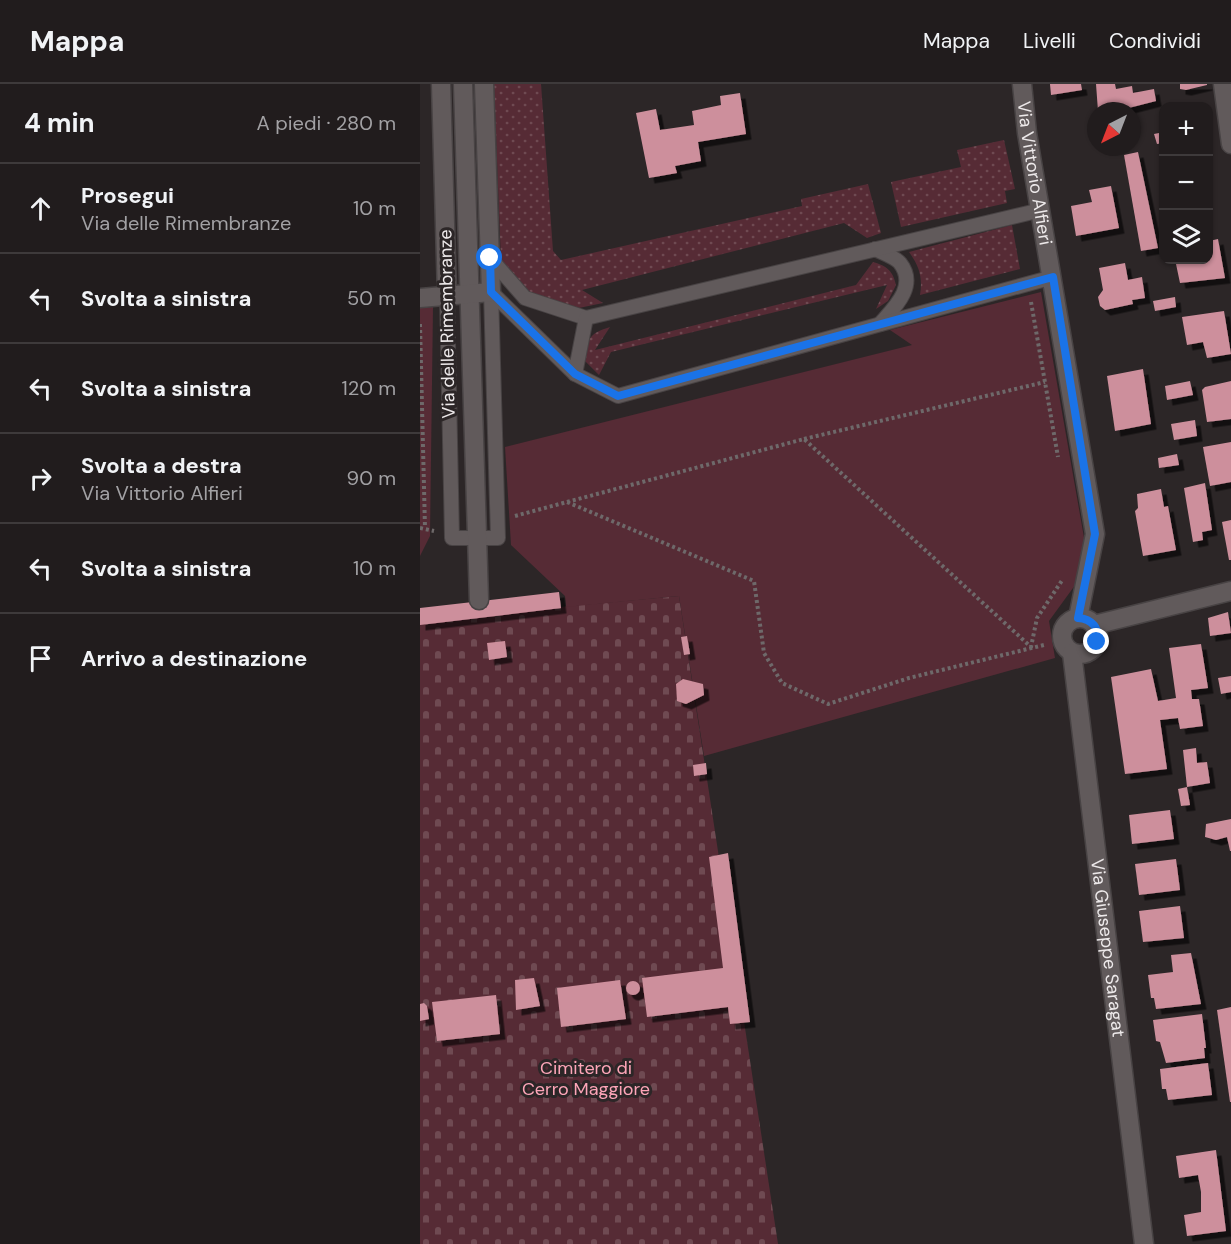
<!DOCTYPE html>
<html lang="it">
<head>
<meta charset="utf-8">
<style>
	body { margin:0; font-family:"DM Sans",sans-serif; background:#2d292a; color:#f1f3f6 }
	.controls { position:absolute; right:18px; top:18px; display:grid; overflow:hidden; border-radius:12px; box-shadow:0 2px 4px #0004 }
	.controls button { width:54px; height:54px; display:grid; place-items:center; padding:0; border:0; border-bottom:2px solid #3e3a3b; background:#211c1d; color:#f1f3f6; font:30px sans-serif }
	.compass { position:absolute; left:667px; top:18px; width:54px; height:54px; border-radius:50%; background:#211c1d; box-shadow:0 2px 4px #0004; rotate:222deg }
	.stop { position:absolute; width:18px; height:18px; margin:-14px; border:4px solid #1a73e8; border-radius:50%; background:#fff }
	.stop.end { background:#1a73e8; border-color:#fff; box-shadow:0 2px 6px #0008 }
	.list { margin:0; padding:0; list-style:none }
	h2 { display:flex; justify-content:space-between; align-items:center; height:78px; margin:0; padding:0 24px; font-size:26px }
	h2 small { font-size:20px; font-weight:400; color:#a2a1a4 }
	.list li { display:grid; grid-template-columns:39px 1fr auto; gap:18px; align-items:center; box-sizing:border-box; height:90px; padding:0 24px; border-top:2px solid #3e3a3b }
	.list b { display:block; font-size:22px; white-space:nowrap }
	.list p { margin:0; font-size:20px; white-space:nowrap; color:#a2a1a4 }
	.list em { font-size:20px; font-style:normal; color:#a2a1a4 }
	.icon { flex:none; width:33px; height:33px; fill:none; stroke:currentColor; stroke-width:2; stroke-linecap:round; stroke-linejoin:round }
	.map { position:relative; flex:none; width:811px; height:1160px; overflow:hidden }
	header { display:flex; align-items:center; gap:36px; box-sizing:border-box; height:84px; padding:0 30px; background:#211c1d; border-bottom:2px solid #3e3a3b }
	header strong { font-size:28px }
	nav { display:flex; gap:33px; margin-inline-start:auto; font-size:21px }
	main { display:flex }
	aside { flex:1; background:#211c1d }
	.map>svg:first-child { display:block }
	.grass { fill:url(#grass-dots) }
	.cemetery { fill:url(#cemetery-stones) }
	.park { fill:#562b35 }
	.building { fill:#cd8f9c; filter:url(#shadow) }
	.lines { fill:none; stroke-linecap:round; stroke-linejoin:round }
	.service-casing { stroke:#484344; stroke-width:16 }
	.pedestrian-casing { stroke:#484344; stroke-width:21 }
	.minor-casing { stroke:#484344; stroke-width:21 }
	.path { stroke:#6e696a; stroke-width:4; stroke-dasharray:3 3; stroke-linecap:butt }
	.service { stroke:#615a5b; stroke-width:14 }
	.pedestrian { stroke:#615a5b; stroke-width:18 }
	.minor { stroke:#615a5b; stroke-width:18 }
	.route { stroke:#1a73e8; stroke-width:8 }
	.labels { text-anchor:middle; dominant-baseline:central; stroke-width:6; stroke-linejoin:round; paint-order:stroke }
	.street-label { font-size:18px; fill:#ede9ea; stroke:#2c2627 }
	.park-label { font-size:18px; fill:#fda5b8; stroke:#2c2627 }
</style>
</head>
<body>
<header>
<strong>Mappa</strong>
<nav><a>Mappa</a><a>Livelli</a><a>Condividi</a></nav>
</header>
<main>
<aside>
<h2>4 min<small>A piedi · 280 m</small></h2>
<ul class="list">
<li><svg class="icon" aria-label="ahead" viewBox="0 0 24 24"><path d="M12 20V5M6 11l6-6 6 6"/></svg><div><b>Prosegui</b><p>Via delle Rimembranze</p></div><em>10 m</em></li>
<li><svg class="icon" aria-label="left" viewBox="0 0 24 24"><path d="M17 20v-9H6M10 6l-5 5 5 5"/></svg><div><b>Svolta a sinistra</b></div><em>50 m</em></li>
<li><svg class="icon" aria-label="left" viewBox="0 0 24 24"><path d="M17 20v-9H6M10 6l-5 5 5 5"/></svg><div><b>Svolta a sinistra</b></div><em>120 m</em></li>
<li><svg class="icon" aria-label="right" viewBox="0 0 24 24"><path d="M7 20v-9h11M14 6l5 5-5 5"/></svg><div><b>Svolta a destra</b><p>Via Vittorio Alfieri</p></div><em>90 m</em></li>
<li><svg class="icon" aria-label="left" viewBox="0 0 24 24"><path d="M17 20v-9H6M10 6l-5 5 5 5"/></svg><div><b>Svolta a sinistra</b></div><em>10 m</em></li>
<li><svg class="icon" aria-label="arrive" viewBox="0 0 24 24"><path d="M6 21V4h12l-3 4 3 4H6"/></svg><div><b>Arrivo a destinazione</b></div></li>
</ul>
</aside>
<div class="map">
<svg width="811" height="1160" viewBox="0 0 811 1160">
	<defs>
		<pattern id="grass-dots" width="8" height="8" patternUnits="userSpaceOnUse" patternTransform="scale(1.5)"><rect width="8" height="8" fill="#562b35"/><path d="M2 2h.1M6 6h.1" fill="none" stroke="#6f4a52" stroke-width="1.8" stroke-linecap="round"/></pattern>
		<pattern id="cemetery-stones" width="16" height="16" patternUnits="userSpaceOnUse" patternTransform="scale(1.5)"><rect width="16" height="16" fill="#562b35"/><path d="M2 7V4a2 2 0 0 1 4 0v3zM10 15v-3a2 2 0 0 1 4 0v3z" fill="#6f4a52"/></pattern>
		<filter id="shadow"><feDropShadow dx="5.5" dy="5.5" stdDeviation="0" flood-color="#0009"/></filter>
	</defs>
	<rect width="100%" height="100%" fill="#2c2627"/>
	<g class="grass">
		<path d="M74,0H121L133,167L141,176L382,122L381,115L448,100L461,149L447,154L424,139L162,206L183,219L154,225L107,209L81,177Z"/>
		<path d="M584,56L595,105L585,107L587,119L481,143L471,98L541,83L537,66Z"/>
		<path d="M592,141L600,185L500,211C503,193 499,182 489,168Z"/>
		<path d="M453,178C467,182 473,187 476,201L468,217L456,225L467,201L191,268L179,291L164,276C166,255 170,249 190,243L175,266L436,201Z"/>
	</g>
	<path class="cemetery" d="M259,512L358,1160H0V536Z"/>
	<g class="park">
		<path d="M621,208L669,482L629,537L635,574L284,672L259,512L146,523L145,512L91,461L85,363L492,261L470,246Z"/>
		<path d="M13,223L10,452L0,472V224Z"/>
	</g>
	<g class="building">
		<path d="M630,0H661L662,6L631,11Z"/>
		<path d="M676,0H695L696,5L712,2L713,9L734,5L736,17L697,27H678Z"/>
		<path d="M760,0H787V1L766,6L760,5Z"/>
		<path d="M320,9L326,50L278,58L281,77L255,82L257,89L229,94L216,29L236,25L240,46L274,41L272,27L301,21L300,12Z"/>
		<path d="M744,48V59L737,60L734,50Z"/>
		<path d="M718,68L738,164L721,167L704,71Z"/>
		<path d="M691,102L699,144L656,152L651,122L672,118L669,106Z"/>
		<path d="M798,155L805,194L760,199L756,180L771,176H789V157Z"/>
		<path d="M705,179L708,196L722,193L725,214L712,216L713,220L685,226L680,222L678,213L683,206L679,184Z"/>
		<path d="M755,213L756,223L735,227L733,217Z"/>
		<path d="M804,227L811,270L787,274L783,258L767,261L762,233Z"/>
		<path d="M723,285L731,340L695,347L687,292Z"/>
		<path d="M770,297L773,311L747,316L745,302Z"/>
		<path d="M811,297V335L787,338L782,306L785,303Z"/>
		<path d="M775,336L777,352L754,356L751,340Z"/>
		<path d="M811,358V398L790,402L783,363Z"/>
		<path d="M757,370L759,381L739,384L738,374Z"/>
		<path d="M785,399L792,446L782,448L783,456L773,458L764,404Z"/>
		<path d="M741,405L744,423L748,422L756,466L723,472L715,427L718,424L717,410Z"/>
		<path d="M811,436V476H809L802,438Z"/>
		<path d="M139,508L141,524L0,541V524Z"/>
		<path d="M808,528L811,549L790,552L788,534Z"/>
		<path d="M267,552L270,570L264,571L261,553Z"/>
		<path d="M85,557L87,573L69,576L67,559Z"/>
		<path d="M781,560L788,604L771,606L772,615H779L783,642L760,645L758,634L740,636L747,685L705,690L691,593L731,585L738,617L756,614L749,564Z"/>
		<path d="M811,592V608L801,610L798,594Z"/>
		<path d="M263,595L283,600L284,611L266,620L257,617L256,600Z"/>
		<path d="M776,664L777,679L787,678L790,699L767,703L763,666Z"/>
		<path d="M286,679L287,690L274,692L273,681Z"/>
		<path d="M767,703L770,721L761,722L758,705Z"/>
		<path d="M750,726L754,755L712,760L709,731Z"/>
		<path d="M811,735V767H810L807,753L796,756L785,753L786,740Z"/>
		<path d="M308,769L330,938L310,940L308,923L227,933L222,894L303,884L289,773Z"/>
		<path d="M756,775L760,806L719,811L715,780Z"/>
		<path d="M760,822L764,854L723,858L719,827Z"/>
		<path d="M771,869L781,920L736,925L734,914H731L728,891L753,888L751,871Z"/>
		<path d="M114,894L120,922L96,926L95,896Z"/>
		<path d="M200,896L206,935L141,943L137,904Z"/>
		<circle cx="213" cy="904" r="7"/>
		<path d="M76,911L80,950L17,957L12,918Z"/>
		<path d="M4,919L7,922L9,935L0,937V920Z"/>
		<path d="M811,923V1018H810L797,926Z"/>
		<path d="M782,930L786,964H784L785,974L746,979L740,958L736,957L733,936Z"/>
		<path d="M788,979L792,1011L748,1016L746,1005H742L740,985Z"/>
		<path d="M796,1066L806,1147L767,1152L764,1131L781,1128V1108L778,1091L759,1094L756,1072Z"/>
	</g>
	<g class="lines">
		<g class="service-casing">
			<g id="service">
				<path d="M455,165C463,169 475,173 480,179C498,202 474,224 460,240"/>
				<path d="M70,174L105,214L166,234"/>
				<path d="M71,208L155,290L198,312L633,193"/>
				<path d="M27,211L32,454H78L71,208"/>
				<path d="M155,290L166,234L621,126"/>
			</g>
		</g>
		<g class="pedestrian-casing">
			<path id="pedestrian" d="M43,0L59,516"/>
		</g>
		<g class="minor-casing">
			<g id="minor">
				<path d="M21,0L27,211"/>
				<path id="s1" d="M602,0L607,49L675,450L658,534"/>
				<path d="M803,0L811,60"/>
				<path d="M0,214L71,208L64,0"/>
				<circle cx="660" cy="552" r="18"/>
				<path d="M674,541L811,507"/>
				<path id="s2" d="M652,569L724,1160"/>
			</g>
		</g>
		<g class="path">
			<path d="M611,218L638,373"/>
			<path d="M0,240L5,444"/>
			<path d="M384,355L625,298"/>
			<path d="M147,418L384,355L611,563L617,534L643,495"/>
			<path d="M95,432L147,418L334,497L344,569L362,599L408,620L489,594L624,561"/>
			<path d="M0,444L14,447"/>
		</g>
		<use href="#service" class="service"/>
		<use href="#pedestrian" class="pedestrian"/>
		<use href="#minor" class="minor"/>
	</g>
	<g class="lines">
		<path class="route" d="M70,174L71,208L155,290L198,312L633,193L675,450L658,534C672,535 680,544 677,558"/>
	</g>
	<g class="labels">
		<g class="street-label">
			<text stroke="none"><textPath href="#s1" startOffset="90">Via Vittorio Alfieri</textPath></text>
			<text transform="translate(27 240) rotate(-91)">Via delle Rimembranze</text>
			<text stroke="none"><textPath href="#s2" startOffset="297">Via Giuseppe Saragat</textPath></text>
		</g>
		<g class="park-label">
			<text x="166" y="984">Cimitero di<tspan x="166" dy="21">Cerro Maggiore</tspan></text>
		</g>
	</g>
</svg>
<div class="controls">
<button>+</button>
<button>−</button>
<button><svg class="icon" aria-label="layers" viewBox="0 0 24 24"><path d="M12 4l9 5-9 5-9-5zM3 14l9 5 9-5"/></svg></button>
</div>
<svg class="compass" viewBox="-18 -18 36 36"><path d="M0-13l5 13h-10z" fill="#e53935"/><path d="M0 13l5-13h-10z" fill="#a2a1a4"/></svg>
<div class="stop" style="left:70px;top:174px"></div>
<div class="stop end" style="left:677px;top:558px"></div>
</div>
</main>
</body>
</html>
